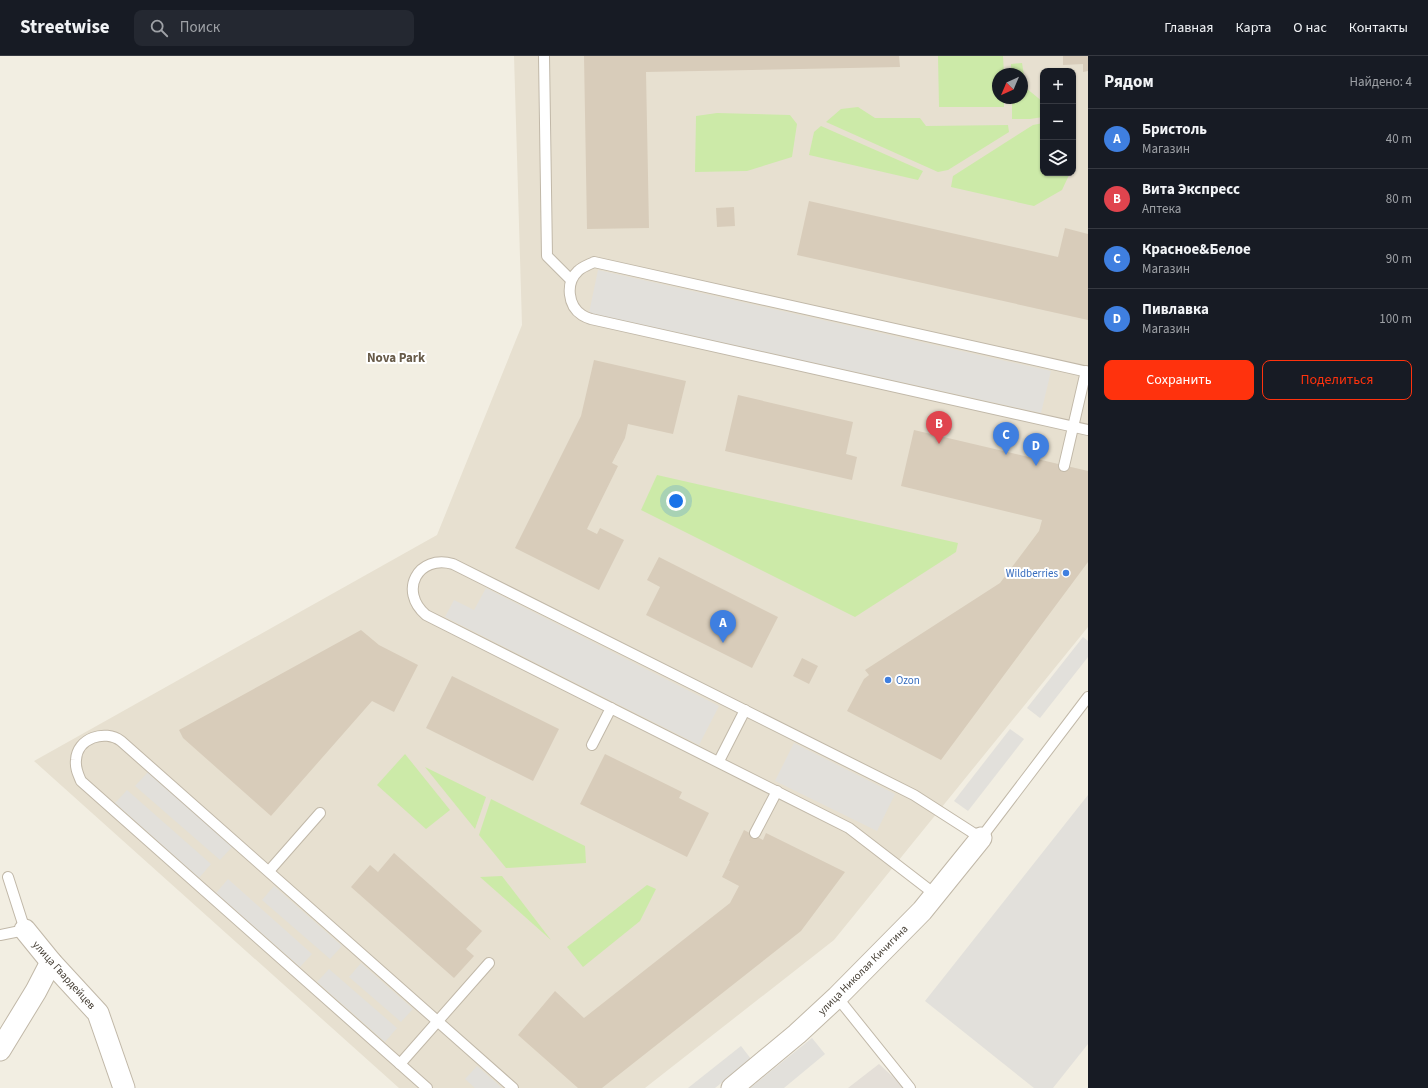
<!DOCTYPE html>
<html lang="ru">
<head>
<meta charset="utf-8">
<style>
	body { margin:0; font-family:"Source Sans 3",sans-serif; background:#242831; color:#f1f3f6 }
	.controls { position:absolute; right:12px; top:12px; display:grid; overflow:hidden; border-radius:8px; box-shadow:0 1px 3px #0004 }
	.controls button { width:36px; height:36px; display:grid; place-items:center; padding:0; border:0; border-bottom:1px solid #363941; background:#171b24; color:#f1f3f6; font:20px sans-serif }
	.compass { position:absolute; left:992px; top:12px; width:36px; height:36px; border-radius:50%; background:#171b24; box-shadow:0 1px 3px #0004; rotate:224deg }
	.you { position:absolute; left:676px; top:445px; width:14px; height:14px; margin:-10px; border:3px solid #fff; border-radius:50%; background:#1a73e8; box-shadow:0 0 0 6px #1a73e833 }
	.badge { display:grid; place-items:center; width:26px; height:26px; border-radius:50%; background:#ff320d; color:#fff; font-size:13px; font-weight:700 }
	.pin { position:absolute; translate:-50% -33px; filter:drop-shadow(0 1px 2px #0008) }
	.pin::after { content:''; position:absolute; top:21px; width:14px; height:12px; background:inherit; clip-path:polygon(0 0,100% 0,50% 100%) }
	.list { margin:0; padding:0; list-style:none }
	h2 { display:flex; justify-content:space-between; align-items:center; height:52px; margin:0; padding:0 16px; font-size:17px }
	h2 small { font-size:13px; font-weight:400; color:#9ea1a6 }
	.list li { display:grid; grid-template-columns:26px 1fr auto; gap:12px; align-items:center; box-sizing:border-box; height:60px; padding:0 16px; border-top:1px solid #363941 }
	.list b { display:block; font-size:15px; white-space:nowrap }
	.list p { margin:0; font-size:13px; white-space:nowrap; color:#9ea1a6 }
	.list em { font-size:13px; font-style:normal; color:#9ea1a6 }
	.actions { display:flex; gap:8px; padding:12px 16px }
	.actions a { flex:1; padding:9px 0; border:1px solid #ff320d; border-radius:8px; text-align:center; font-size:14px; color:#ff320d }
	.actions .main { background:#ff320d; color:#fff }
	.icon { flex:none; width:22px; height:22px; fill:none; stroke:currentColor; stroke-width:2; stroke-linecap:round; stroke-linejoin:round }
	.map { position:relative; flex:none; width:1088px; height:1032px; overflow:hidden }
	header { display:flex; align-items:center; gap:24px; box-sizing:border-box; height:56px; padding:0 20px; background:#171b24; border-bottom:1px solid #363941 }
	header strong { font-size:19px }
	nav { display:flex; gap:22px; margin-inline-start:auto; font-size:14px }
	.search { width:280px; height:36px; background:#242831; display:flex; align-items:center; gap:10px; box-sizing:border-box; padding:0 14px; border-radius:8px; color:#9ea1a6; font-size:15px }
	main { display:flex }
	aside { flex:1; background:#171b24 }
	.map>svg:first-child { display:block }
	.residential { fill:#e7e0d0; fill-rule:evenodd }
	.industrial { fill:#e4dfd8 }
	.green { fill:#cceaa8 }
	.parking { fill:#e2e0db }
	.building { fill:#d8ccba }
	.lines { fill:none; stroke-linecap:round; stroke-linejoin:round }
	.lane-casing { stroke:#c1b8a8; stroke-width:12 }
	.street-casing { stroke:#c1b8a8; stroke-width:23 }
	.lane { stroke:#fff; stroke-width:10 }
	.street { stroke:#fff; stroke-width:21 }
	.shop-dot { fill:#3f7fe0; stroke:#fff; stroke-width:1.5 }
	.labels { text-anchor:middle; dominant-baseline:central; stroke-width:4; stroke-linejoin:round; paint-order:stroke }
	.shop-label { font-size:11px; fill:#366cbe; stroke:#fff; text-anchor:end }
	.street-label { font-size:11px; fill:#443d33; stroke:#fff }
	.quarter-label { font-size:13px; font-weight:bold; fill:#685b49; stroke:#fff }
</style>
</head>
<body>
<header>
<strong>Streetwise</strong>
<div class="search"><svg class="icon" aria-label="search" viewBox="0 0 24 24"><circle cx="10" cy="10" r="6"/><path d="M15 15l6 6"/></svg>Поиск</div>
<nav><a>Главная</a><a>Карта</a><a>О нас</a><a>Контакты</a></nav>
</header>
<main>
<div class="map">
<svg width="1088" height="1032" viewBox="0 0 1088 1032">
	<rect width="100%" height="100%" fill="#f2eee2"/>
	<path class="residential" d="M514,0H1088V571L834,884L645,1032H399L34,705L437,479L522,269ZM1043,15H1073V117H1043ZM998,18H1022V42H998Z"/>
	<path class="industrial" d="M879,1008L905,1032H848Z"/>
	<g class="green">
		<path d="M938,0H1003L1004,18H998V42H1004V51H939Z"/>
		<path d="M1022,7L1026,32L1043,46V61L1030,63H1012V42H1022V18H1011V8Z"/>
		<path d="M858,51L875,62H920L926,70L1008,69L1009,76L948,114L938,116L826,66L841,53Z"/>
		<path d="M717,57L790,59L797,68L792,101L747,115L695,116L696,60Z"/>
		<path d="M1043,67V117H1070L1062,134L1034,150L951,131L953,120L1033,69Z"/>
		<path d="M821,70L923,115L918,124L809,99L814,76Z"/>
		<path d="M657,419L958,487L956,496L855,561L641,454Z"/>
		<path d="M405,698L450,754L426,773L377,729Z"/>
		<path d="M425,711L486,741L475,773Z"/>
		<path d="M491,743L585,790L586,807L506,812L479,779Z"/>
		<path d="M502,820L551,884L480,821Z"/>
		<path d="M647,829L656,833L640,865L583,911L567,891Z"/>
	</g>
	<g class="parking">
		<path d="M598,214L1051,315L1041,357L589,257Z"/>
		<path d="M486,532L719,650L699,689L445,561L454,544L474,554Z"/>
		<path d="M1083,581L1088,585V601L1040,662L1027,652Z"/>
		<path d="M1010,673L1024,683L968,755L954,745Z"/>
		<path d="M794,687L895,738L877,775L775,725Z"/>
		<path d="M148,716L232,791L220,804L135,730Z"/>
		<path d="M127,734L211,808L199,822L115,747Z"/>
		<path d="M1088,739V988L1053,1032H1034L925,945Z"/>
		<path d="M228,823L312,898L300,911L216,837Z"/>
		<path d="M274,830L342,890L330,903L262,844Z"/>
		<path d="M361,907L413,953L401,966L349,921Z"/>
		<path d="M329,913L397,972L385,986L317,926Z"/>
		<path d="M812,982L825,998L784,1032H750Z"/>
		<path d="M741,990L751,1003L715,1032H688Z"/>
		<path d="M477,1010L502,1032H475L465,1023Z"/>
	</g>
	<g class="building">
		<path d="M584,0H899L900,11L646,16L649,172L587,173Z"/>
		<path d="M1063,0H1088V15L1083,16V8L1063,9Z"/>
		<path d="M809,145L1058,201L1065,172L1088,178V264L797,199Z"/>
		<path d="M734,151L735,170L717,171L716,152Z"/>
		<path d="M594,304L686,325L673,378L628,368L625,382L612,407L618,410L587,473L597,478L600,472L624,484L599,534L515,492L581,360Z"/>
		<path d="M738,339L853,366L846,398L857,401L852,424L725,395Z"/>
		<path d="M914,374L1088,415V506L941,704L847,655L864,623L869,619L865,614L1000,527L1039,475L1042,464L901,430Z"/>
		<path d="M659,501L778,561L752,612L646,559L660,531L647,524Z"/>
		<path d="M361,574L379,589L418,609L394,656L372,645L271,760L183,682L179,674Z"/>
		<path d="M802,602L818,610L809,628L793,620Z"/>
		<path d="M452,620L559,673L533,725L426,672Z"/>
		<path d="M605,698L682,736L679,742L709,757L687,801L580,748Z"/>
		<path d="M744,774L763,784L766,777L845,816L801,875L602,1032H578L518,979L555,935L584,962L730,847L739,830L722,821L730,805H729Z"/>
		<path d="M394,797L482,875L466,893L474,900L454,922L351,831L370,809L378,816Z"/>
	</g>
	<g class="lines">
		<g class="lane-casing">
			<g id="lane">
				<path d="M544,0L547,200L571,224"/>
				<path d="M1088,316L594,206C588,209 582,211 578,215C565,227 568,250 582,259C585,261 588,262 591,263L1088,374"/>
				<path d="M1064,410L1086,315"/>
				<path d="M592,689L611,652"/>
				<path d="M719,705L745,654"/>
				<path d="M755,777L777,735"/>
				<path d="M269,815L320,757"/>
				<path d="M936,839L849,772L426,559C398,535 418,498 453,508L914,739L981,782L1088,641"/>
				<path d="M0,879L25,874L8,821"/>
				<path d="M837,941L910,1032"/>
				<path d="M400,1008L489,907"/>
				<path d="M427,1032L81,725C78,718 75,712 76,704C77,682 105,673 121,685L513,1032"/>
			</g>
		</g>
		<g class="street-casing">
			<g id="street">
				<path d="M25,874L51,906L98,957L124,1032"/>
				<path d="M0,994L36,935L51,906"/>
				<path d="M732,1032L797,978L837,941L922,855L981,782"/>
			</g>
		</g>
		<use href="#lane" class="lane"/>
		<use href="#street" class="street"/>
	</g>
	<g class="shop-dot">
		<circle cx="1066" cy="517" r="4"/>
		<circle cx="888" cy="624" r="4"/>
	</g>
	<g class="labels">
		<g class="shop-label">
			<text x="1058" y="517">Wildberries</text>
			<text x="896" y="624" text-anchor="start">Ozon</text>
		</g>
		<g class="street-label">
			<text transform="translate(863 914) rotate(-45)">улица Николая Кичигина</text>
			<text transform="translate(64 919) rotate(48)">улица Гвардейцев</text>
		</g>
		<g class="quarter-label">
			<text x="396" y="302">Nova Park</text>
		</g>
	</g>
</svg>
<div class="controls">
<button>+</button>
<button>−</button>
<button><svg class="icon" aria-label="layers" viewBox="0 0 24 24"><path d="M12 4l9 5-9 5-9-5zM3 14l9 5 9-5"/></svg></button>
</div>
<svg class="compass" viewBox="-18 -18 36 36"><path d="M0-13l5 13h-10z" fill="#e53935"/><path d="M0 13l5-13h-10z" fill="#9ea1a6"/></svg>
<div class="you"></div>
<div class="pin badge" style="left:723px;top:587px;background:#3f7fe0">A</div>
<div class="pin badge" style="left:939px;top:388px;background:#e0444e">B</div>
<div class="pin badge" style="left:1006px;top:399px;background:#3f7fe0">C</div>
<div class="pin badge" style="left:1036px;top:410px;background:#3f7fe0">D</div>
</div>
<aside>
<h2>Рядом<small>Найдено: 4</small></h2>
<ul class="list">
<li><span class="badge" style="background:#3f7fe0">A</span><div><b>Бристоль</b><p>Магазин</p></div><em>40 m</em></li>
<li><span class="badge" style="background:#e0444e">B</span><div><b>Вита Экспресс</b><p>Аптека</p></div><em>80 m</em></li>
<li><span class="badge" style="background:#3f7fe0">C</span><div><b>Красное&amp;Белое</b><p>Магазин</p></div><em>90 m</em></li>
<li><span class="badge" style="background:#3f7fe0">D</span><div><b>Пивлавка</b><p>Магазин</p></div><em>100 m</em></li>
</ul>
<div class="actions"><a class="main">Сохранить</a><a>Поделиться</a></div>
</aside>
</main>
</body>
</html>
